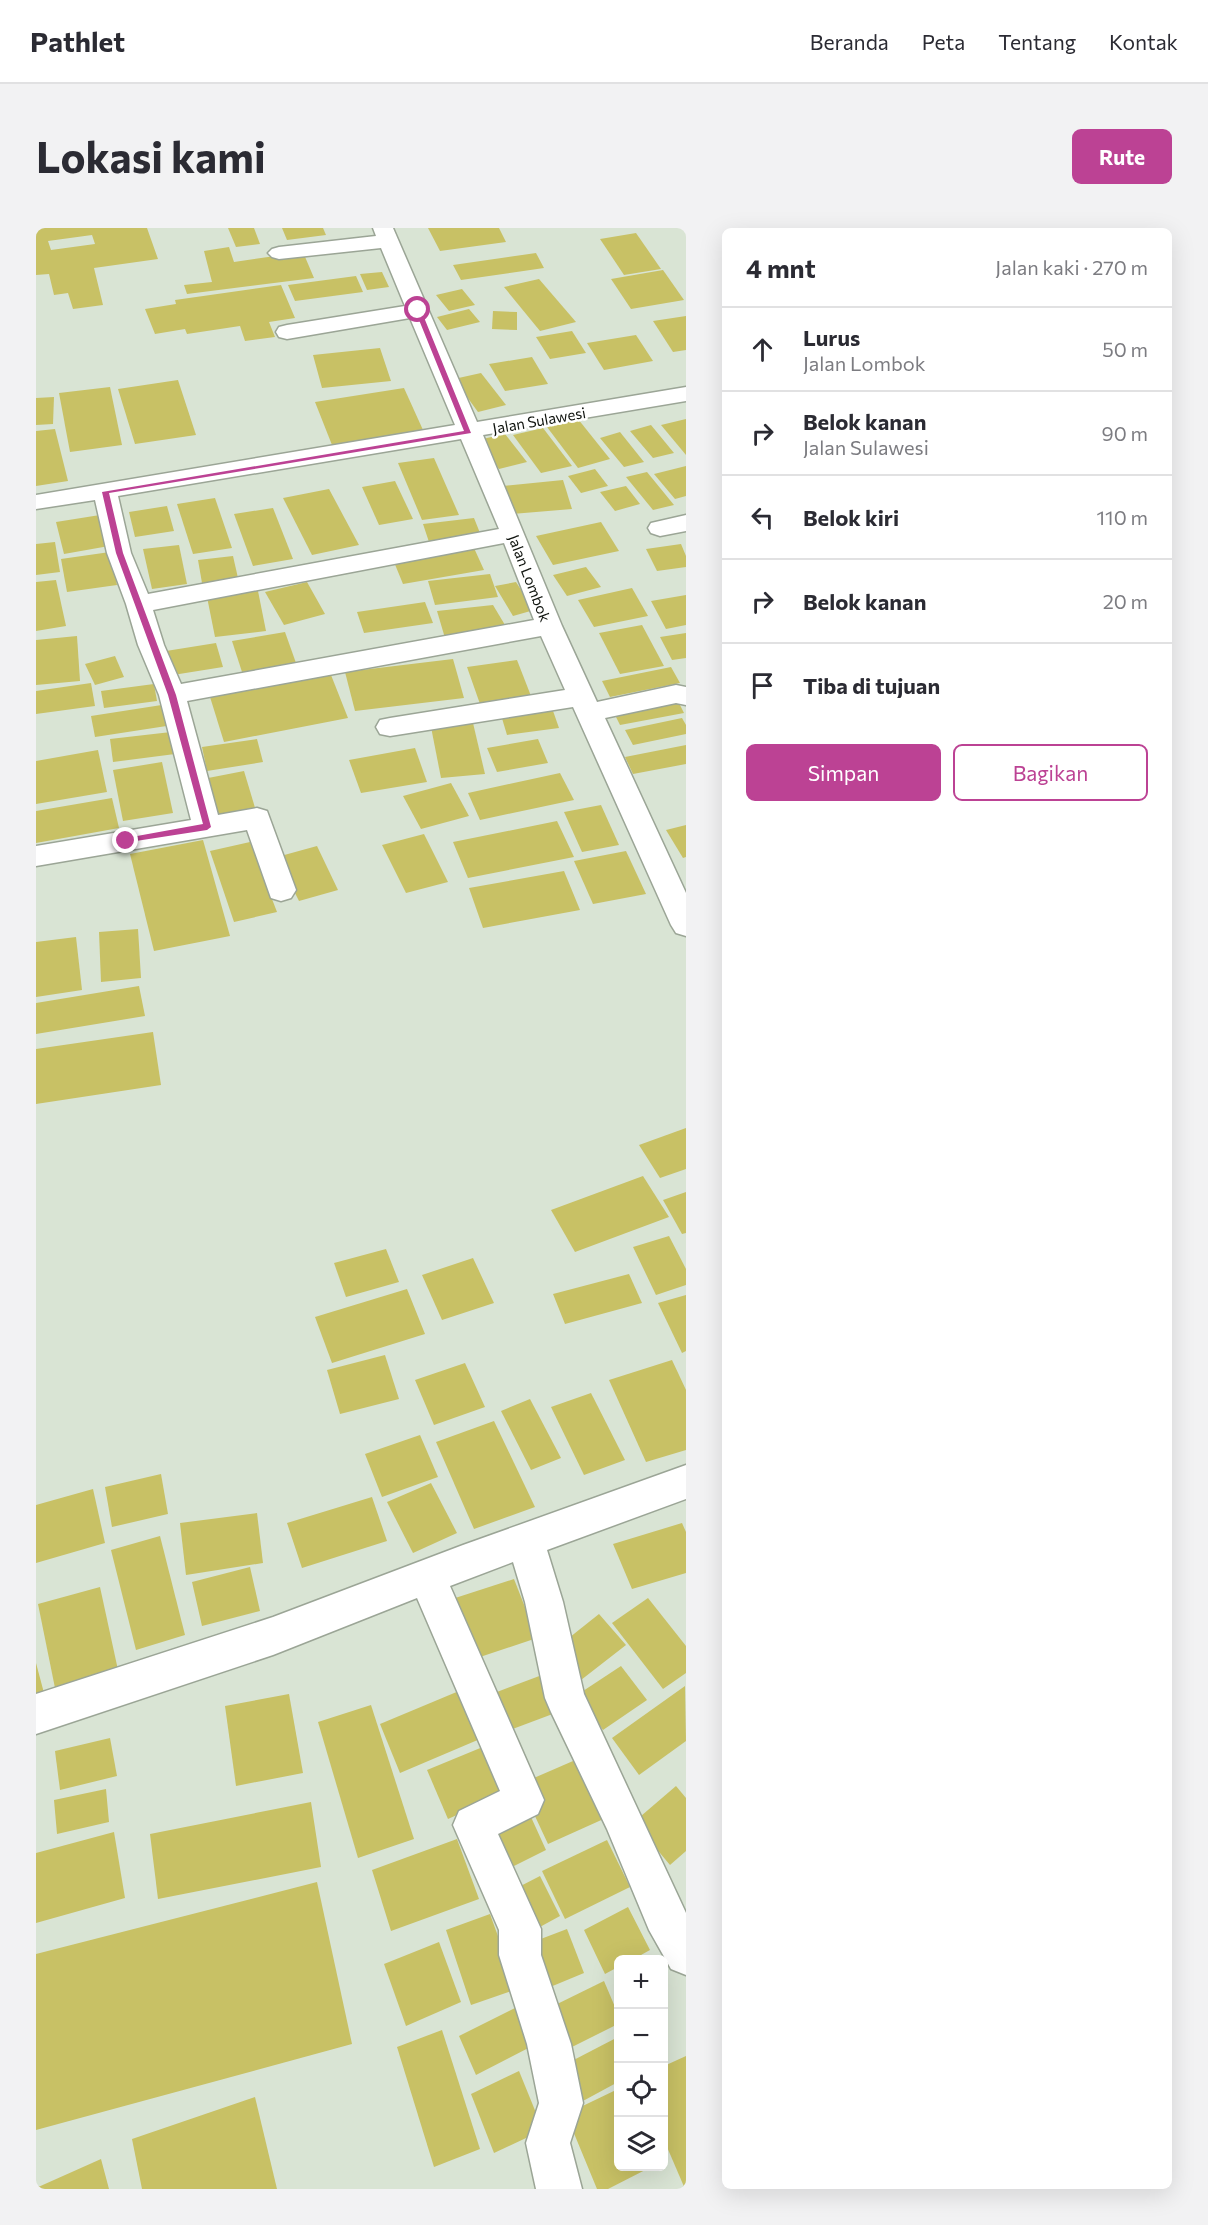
<!DOCTYPE html>
<html lang="id">
<head>
<meta charset="utf-8">
<style>
	body { margin:0; font-family:Commissioner,sans-serif; background:#f2f2f3; color:#2b2b33 }
	.controls { position:absolute; right:18px; bottom:18px; display:grid; overflow:hidden; border-radius:9px; box-shadow:0 6px 24px #0002 }
	.controls button { width:54px; height:54px; display:grid; place-items:center; padding:0; border:0; border-bottom:2px solid #e1e1e2; background:#fff; color:#2b2b33; font:30px sans-serif }
	.stop { position:absolute; width:18px; height:18px; margin:-14px; border:4px solid #bc4294; border-radius:50%; background:#fff }
	.stop.end { background:#bc4294; border-color:#fff; box-shadow:0 2px 6px #0008 }
	.list { margin:0; padding:0; list-style:none }
	h2 { display:flex; justify-content:space-between; align-items:center; height:78px; margin:0; padding:0 24px; font-size:26px }
	h2 small { font-size:20px; font-weight:400; color:#7c7c81 }
	.list li { display:grid; grid-template-columns:39px 1fr auto; gap:18px; align-items:center; box-sizing:border-box; height:84px; padding:0 24px; border-top:2px solid #e1e1e2 }
	.list b { display:block; font-size:22px; white-space:nowrap }
	.list p { margin:0; font-size:20px; white-space:nowrap; color:#7c7c81 }
	.list em { font-size:20px; font-style:normal; color:#7c7c81 }
	.actions { display:flex; gap:12px; padding:18px 24px }
	.actions a { flex:1; padding:14px 0; border:2px solid #bc4294; border-radius:9px; text-align:center; font-size:21px; color:#bc4294 }
	.actions .main { background:#bc4294; color:#fff }
	.icon { flex:none; width:33px; height:33px; fill:none; stroke:currentColor; stroke-width:2; stroke-linecap:round; stroke-linejoin:round }
	.map { position:relative; flex:none; width:650px; height:1961px; overflow:hidden; border-radius:9px }
	header { display:flex; align-items:center; gap:36px; box-sizing:border-box; height:84px; padding:0 30px; background:#fff; border-bottom:2px solid #e1e1e2 }
	header strong { font-size:28px }
	nav { display:flex; gap:33px; margin-inline-start:auto; font-size:21px }
	.intro { display:flex; align-items:center; justify-content:space-between; box-sizing:border-box; height:144px; padding:0 36px }
	h1 { margin:0; font-size:42px }
	.button { padding:15px 27px; border-radius:9px; background:#bc4294; color:#fff; font-size:21px; font-weight:700 }
	main { display:flex; gap:36px; padding:0 36px }
	aside { flex:1; background:#fff; border-radius:9px; box-shadow:0 6px 24px #0002 }
	.map>svg:first-child { display:block }
	.building { fill:#c8c165; fill-rule:evenodd }
	.lines { fill:none; stroke-linecap:round; stroke-linejoin:round }
	.minor-casing { stroke:#9ba596; stroke-width:3 }
	.minor { fill:#fff; fill-rule:evenodd }
	.route { fill:#bc4294 }
	.labels { text-anchor:middle; dominant-baseline:central; stroke-width:5; stroke-linejoin:round; paint-order:stroke }
	.far-street-label { font-size:15px; fill:#0f130e; stroke:#fff }
</style>
</head>
<body>
<header>
<strong>Pathlet</strong>
<nav><a>Beranda</a><a>Peta</a><a>Tentang</a><a>Kontak</a></nav>
</header>
<div class="intro"><h1>Lokasi kami</h1><a class="button">Rute</a></div>
<main>
<div class="map">
<svg width="650" height="1961" viewBox="0 0 650 1961">
	<rect width="100%" height="100%" fill="#d9e4d4"/>
	<g class="building">
		<path d="M0,0H111L122,31L58,40L67,77L37,81L32,65L18,67L13,46L0,47ZM56,7L59,16L15,22L12,13Z"/>
		<path d="M192,0H218L224,16L200,19Z"/>
		<path d="M246,0H287L290,7L251,12Z"/>
		<path d="M392,0H463L470,14L404,23Z"/>
		<path d="M600,5L625,41L588,47L564,11Z"/>
		<path d="M193,19L198,34L267,24L278,50L151,66L148,57L176,54L168,23Z"/>
		<path d="M500,25L508,40L425,52L417,37Z"/>
		<path d="M627,42L648,72L595,81L575,51Z"/>
		<path d="M346,44L353,59L331,62L324,46Z"/>
		<path d="M320,48L327,64L259,73L252,57Z"/>
		<path d="M503,51L540,94L504,103L468,59Z"/>
		<path d="M245,57L259,90L233,94L239,109L209,113L204,98L151,106L149,101L119,106L109,81L140,76L139,72Z"/>
		<path d="M426,61L439,77L413,83L400,67Z"/>
		<path d="M433,81L444,94L411,102L401,89Z"/>
		<path d="M457,83L481,84V102L456,101Z"/>
		<path d="M650,88V122L637,124L617,93Z"/>
		<path d="M536,103L550,125L514,131L500,109Z"/>
		<path d="M600,107L617,133L568,142L551,115Z"/>
		<path d="M344,120L355,153L286,160L277,127Z"/>
		<path d="M496,129L512,156L469,163L453,136Z"/>
		<path d="M445,145L470,177L442,184L418,151Z"/>
		<path d="M142,152L160,207L99,216L82,161Z"/>
		<path d="M74,159L86,217L34,224L23,165Z"/>
		<path d="M368,160L387,202L296,217L279,174Z"/>
		<path d="M18,169L17,196L0,197V170Z"/>
		<path d="M542,191L574,231L542,240L511,199Z"/>
		<path d="M650,191V227L625,197Z"/>
		<path d="M615,197L638,225L617,230L594,203Z"/>
		<path d="M507,200L536,238L505,245L477,207Z"/>
		<path d="M19,201L32,253L0,258V203Z"/>
		<path d="M584,204L608,234L588,239L564,210Z"/>
		<path d="M469,206L491,234L463,241L442,212Z"/>
		<path d="M398,230L423,287L386,292L362,235Z"/>
		<path d="M650,238V268L639,271L618,246Z"/>
		<path d="M559,241L572,258L545,265L532,248Z"/>
		<path d="M611,244L638,277L617,282L590,249Z"/>
		<path d="M527,252L536,281L476,286L467,258Z"/>
		<path d="M359,253L377,291L343,297L326,259Z"/>
		<path d="M590,258L604,276L579,283L564,264Z"/>
		<path d="M293,261L323,317L276,327L247,270Z"/>
		<path d="M179,270L196,320L157,326L141,276Z"/>
		<path d="M131,278L138,303L99,309L93,284Z"/>
		<path d="M237,280L257,331L217,338L198,286Z"/>
		<path d="M64,287L73,318L28,326L20,294Z"/>
		<path d="M438,290L446,310L394,317L387,296Z"/>
		<path d="M565,294L583,323L517,337L500,308Z"/>
		<path d="M19,314L24,344L0,347V316Z"/>
		<path d="M645,316L650,328V339L621,343L610,321Z"/>
		<path d="M143,317L151,356L116,361L107,321Z"/>
		<path d="M438,320L448,342L367,356L358,334Z"/>
		<path d="M74,324L81,357L31,364L25,331Z"/>
		<path d="M197,328L202,350L166,355L162,332Z"/>
		<path d="M550,339L565,359L531,368L517,347Z"/>
		<path d="M454,346L462,369L399,377L392,353Z"/>
		<path d="M20,352L30,398L0,403V354Z"/>
		<path d="M271,354L289,386L248,397L229,364Z"/>
		<path d="M480,354L498,382L477,388L459,358Z"/>
		<path d="M596,360L612,388L558,399L542,372Z"/>
		<path d="M222,363L230,403L179,409L171,369Z"/>
		<path d="M650,367V397L630,401L615,373Z"/>
		<path d="M389,374L397,395L328,405L321,384Z"/>
		<path d="M457,377L469,397L409,410L401,383Z"/>
		<path d="M606,397L628,438L584,446L563,405Z"/>
		<path d="M249,404L260,435L206,444L196,413Z"/>
		<path d="M650,405V430L636,432L624,409Z"/>
		<path d="M41,408L44,453L0,457V412Z"/>
		<path d="M180,415L187,439L137,447L130,423Z"/>
		<path d="M79,428L88,449L59,457L49,436Z"/>
		<path d="M417,431L428,470L319,483L309,444Z"/>
		<path d="M481,432L495,468L444,476L431,439Z"/>
		<path d="M635,439L644,455L574,469L566,453Z"/>
		<path d="M295,447L312,490L188,514L174,469Z"/>
		<path d="M55,455L59,478L0,486V463Z"/>
		<path d="M118,456L121,473L68,480L65,463Z"/>
		<path d="M641,471L648,485L584,497L577,483Z"/>
		<path d="M132,476L137,497L59,509L55,488Z"/>
		<path d="M516,480L523,500L471,507L465,487Z"/>
		<path d="M646,490L650,497V506L597,517L589,502Z"/>
		<path d="M437,495L449,546L405,550L395,499Z"/>
		<path d="M135,504L139,526L77,534L74,511Z"/>
		<path d="M221,511L227,534L171,543L166,519Z"/>
		<path d="M502,511L512,535L461,544L451,520Z"/>
		<path d="M650,517V536L597,546L589,529Z"/>
		<path d="M379,520L391,554L325,565L313,532Z"/>
		<path d="M62,522L71,564L0,576V533Z"/>
		<path d="M126,534L137,585L87,593L77,542Z"/>
		<path d="M208,543L220,583L178,591L167,551Z"/>
		<path d="M524,545L538,572L444,592L432,565Z"/>
		<path d="M415,555L433,588L385,601L367,568Z"/>
		<path d="M76,570L83,600L0,615V583Z"/>
		<path d="M565,577L583,617L546,624L528,584Z"/>
		<path d="M521,593L538,629L432,650L417,614Z"/>
		<path d="M650,597V629L647,630L630,602Z"/>
		<path d="M388,606L412,654L370,665L346,617Z"/>
		<path d="M167,612L194,708L118,723L94,626Z"/>
		<path d="M214,614L241,684L198,694L174,623Z"/>
		<path d="M281,618L302,662L263,673L241,629Z"/>
		<path d="M590,623L610,666L557,676L538,633Z"/>
		<path d="M528,643L544,682L447,700L433,660Z"/>
		<path d="M102,701L105,750L65,754L63,704Z"/>
		<path d="M40,709L46,762L0,769V714Z"/>
		<path d="M103,758L109,788L0,806V775Z"/>
		<path d="M117,804L125,857L0,876V821Z"/>
		<path d="M650,900V941L624,950L603,917Z"/>
		<path d="M607,948L633,989L539,1024L515,982Z"/>
		<path d="M650,964V1005L646,1006L627,972Z"/>
		<path d="M633,1008L650,1041V1057L620,1067L597,1019Z"/>
		<path d="M350,1021L363,1054L310,1069L298,1035Z"/>
		<path d="M437,1030L458,1075L406,1092L386,1047Z"/>
		<path d="M593,1046L606,1075L529,1096L517,1066Z"/>
		<path d="M371,1061L389,1106L296,1135L279,1089Z"/>
		<path d="M650,1067V1123L646,1125L622,1075Z"/>
		<path d="M349,1127L363,1171L304,1186L291,1142Z"/>
		<path d="M636,1132L650,1162V1222L610,1234L573,1152Z"/>
		<path d="M429,1135L449,1179L398,1197L379,1152Z"/>
		<path d="M555,1165L589,1232L548,1247L515,1179Z"/>
		<path d="M494,1171L525,1230L495,1242L465,1183Z"/>
		<path d="M458,1193L499,1279L438,1301L400,1214Z"/>
		<path d="M384,1207L402,1249L346,1269L329,1226Z"/>
		<path d="M125,1246L132,1286L76,1299L69,1259Z"/>
		<path d="M395,1255L421,1305L377,1325L351,1274Z"/>
		<path d="M57,1261L69,1315L0,1335V1277Z"/>
		<path d="M336,1269L351,1313L266,1340L251,1295Z"/>
		<path d="M221,1285L227,1335L150,1347L144,1295Z"/>
		<path d="M646,1295L650,1304V1345L596,1361L577,1316Z"/>
		<path d="M124,1308L149,1407L100,1422L75,1322Z"/>
		<path d="M214,1339L224,1383L166,1398L156,1354Z"/>
		<path d="M478,1351L501,1410L435,1432L413,1372Z"/>
		<path d="M64,1359L82,1442L19,1460L2,1376Z"/>
		<path d="M612,1370L650,1418V1445L627,1461L576,1395Z"/>
		<path d="M563,1386L590,1417L545,1452L519,1421Z"/>
		<path d="M0,1435L8,1465L0,1468Z"/>
		<path d="M585,1438L611,1472L567,1502L541,1467Z"/>
		<path d="M506,1447L522,1484L469,1504L453,1467Z"/>
		<path d="M649,1458L650,1513L603,1547L576,1510Z"/>
		<path d="M423,1463L444,1511L364,1545L344,1496Z"/>
		<path d="M253,1466L267,1545L200,1558L189,1478Z"/>
		<path d="M335,1477L378,1611L322,1630L282,1494Z"/>
		<path d="M74,1510L81,1548L24,1562L19,1523Z"/>
		<path d="M454,1516L474,1563L412,1591L391,1542Z"/>
		<path d="M544,1530L572,1589L512,1616L484,1556Z"/>
		<path d="M640,1558L650,1570V1623L634,1637L598,1594Z"/>
		<path d="M70,1561L73,1594L21,1606L18,1572Z"/>
		<path d="M275,1574L285,1639L122,1671L114,1606Z"/>
		<path d="M490,1578L510,1622L464,1645L443,1600Z"/>
		<path d="M78,1604L89,1670L0,1695V1625Z"/>
		<path d="M421,1611L443,1671L355,1703L336,1642Z"/>
		<path d="M571,1612L594,1659L529,1691L506,1643Z"/>
		<path d="M504,1648L524,1688L491,1706L471,1665Z"/>
		<path d="M281,1654L316,1816L0,1902V1726Z"/>
		<path d="M592,1679L614,1722L596,1732H582V1739L569,1746L548,1702Z"/>
		<path d="M454,1686L481,1761L435,1777L410,1702Z"/>
		<path d="M531,1701L548,1745L507,1762L489,1717Z"/>
		<path d="M403,1714L425,1774L370,1798L348,1736Z"/>
		<path d="M568,1753L582,1786V1796L530,1822L511,1781Z"/>
		<path d="M489,1775L506,1813L440,1847L423,1808Z"/>
		<path d="M406,1802L444,1921L398,1939L361,1819Z"/>
		<path d="M582,1809V1854L547,1873L530,1836Z"/>
		<path d="M650,1828V1961H649L628,1912V1838Z"/>
		<path d="M483,1843L507,1902L458,1925L435,1866Z"/>
		<path d="M582,1861V1938H617L572,1961H561L530,1886Z"/>
		<path d="M219,1869L241,1961H106L96,1911Z"/>
		<path d="M65,1931L73,1961H0V1960Z"/>
	</g>
	<g class="lines">
		<g class="minor-casing">
			<g id="minor">
				<path d="M337,0H357L441,194L650,159V173L447,207L526,398L561,474L640,457L650,459V477L640,475L569,490L650,665V708L640,705L635,697L537,479L354,508L344,506L340,499L344,492L354,490L529,462L505,408L151,473L182,587L221,580L231,583L260,662L255,670L245,673L235,670L211,602L0,638V618L155,592L123,467L102,417L90,376L71,325L59,272L0,281V267L419,197L374,90L251,111L243,109L240,104L243,99L251,97L369,78L345,20L243,31L236,29L232,25L236,21L243,19L340,8ZM425,211L463,301L112,366L95,325L82,268ZM468,315L498,392L145,456L128,417L117,382Z"/>
				<path d="M650,287V303L624,308L615,305L612,300L615,295Z"/>
				<path d="M650,1237V1271L511,1322L527,1374L548,1466L650,1685V1747L635,1741L613,1702L571,1601L515,1484L509,1470L489,1374L477,1334L414,1358L508,1572L502,1586L462,1606L505,1701V1727L535,1816L547,1875L534,1915L546,1961H500L490,1915L503,1875L491,1816L463,1727V1702L417,1597L423,1583L464,1563L381,1370L237,1427L0,1506V1466L237,1389L427,1317Z"/>
			</g>
		</g>
		<use href="#minor" class="minor"/>
	</g>
	<path class="route" d="M382,81L385,82L435,205L73,265L87,325L140,467L175,599L171,602L87,615L85,613L90,610L167,596L132,467L80,325L66,264L428,203L379,82Z"/>
	<g class="labels">
		<g class="far-street-label">
			<text transform="translate(503 192) rotate(-10)">Jalan Sulawesi</text>
			<text transform="translate(494 350) rotate(69)">Jalan Lombok</text>
		</g>
	</g>
</svg>
<div class="controls">
<button>+</button>
<button>−</button>
<button><svg class="icon" aria-label="locate" viewBox="0 0 24 24"><circle cx="12" cy="12" r="6"/><path d="M12 2v4M12 18v4M2 12h4M18 12h4"/></svg></button>
<button><svg class="icon" aria-label="layers" viewBox="0 0 24 24"><path d="M12 4l9 5-9 5-9-5zM3 14l9 5 9-5"/></svg></button>
</div>
<div class="stop" style="left:382px;top:82px"></div>
<div class="stop end" style="left:90px;top:613px"></div>
</div>
<aside>
<h2>4 mnt<small>Jalan kaki · 270 m</small></h2>
<ul class="list">
<li><svg class="icon" aria-label="ahead" viewBox="0 0 24 24"><path d="M12 20V5M6 11l6-6 6 6"/></svg><div><b>Lurus</b><p>Jalan Lombok</p></div><em>50 m</em></li>
<li><svg class="icon" aria-label="right" viewBox="0 0 24 24"><path d="M7 20v-9h11M14 6l5 5-5 5"/></svg><div><b>Belok kanan</b><p>Jalan Sulawesi</p></div><em>90 m</em></li>
<li><svg class="icon" aria-label="left" viewBox="0 0 24 24"><path d="M17 20v-9H6M10 6l-5 5 5 5"/></svg><div><b>Belok kiri</b></div><em>110 m</em></li>
<li><svg class="icon" aria-label="right" viewBox="0 0 24 24"><path d="M7 20v-9h11M14 6l5 5-5 5"/></svg><div><b>Belok kanan</b></div><em>20 m</em></li>
<li><svg class="icon" aria-label="arrive" viewBox="0 0 24 24"><path d="M6 21V4h12l-3 4 3 4H6"/></svg><div><b>Tiba di tujuan</b></div></li>
</ul>
<div class="actions"><a class="main">Simpan</a><a>Bagikan</a></div>
</aside>
</main>
</body>
</html>
